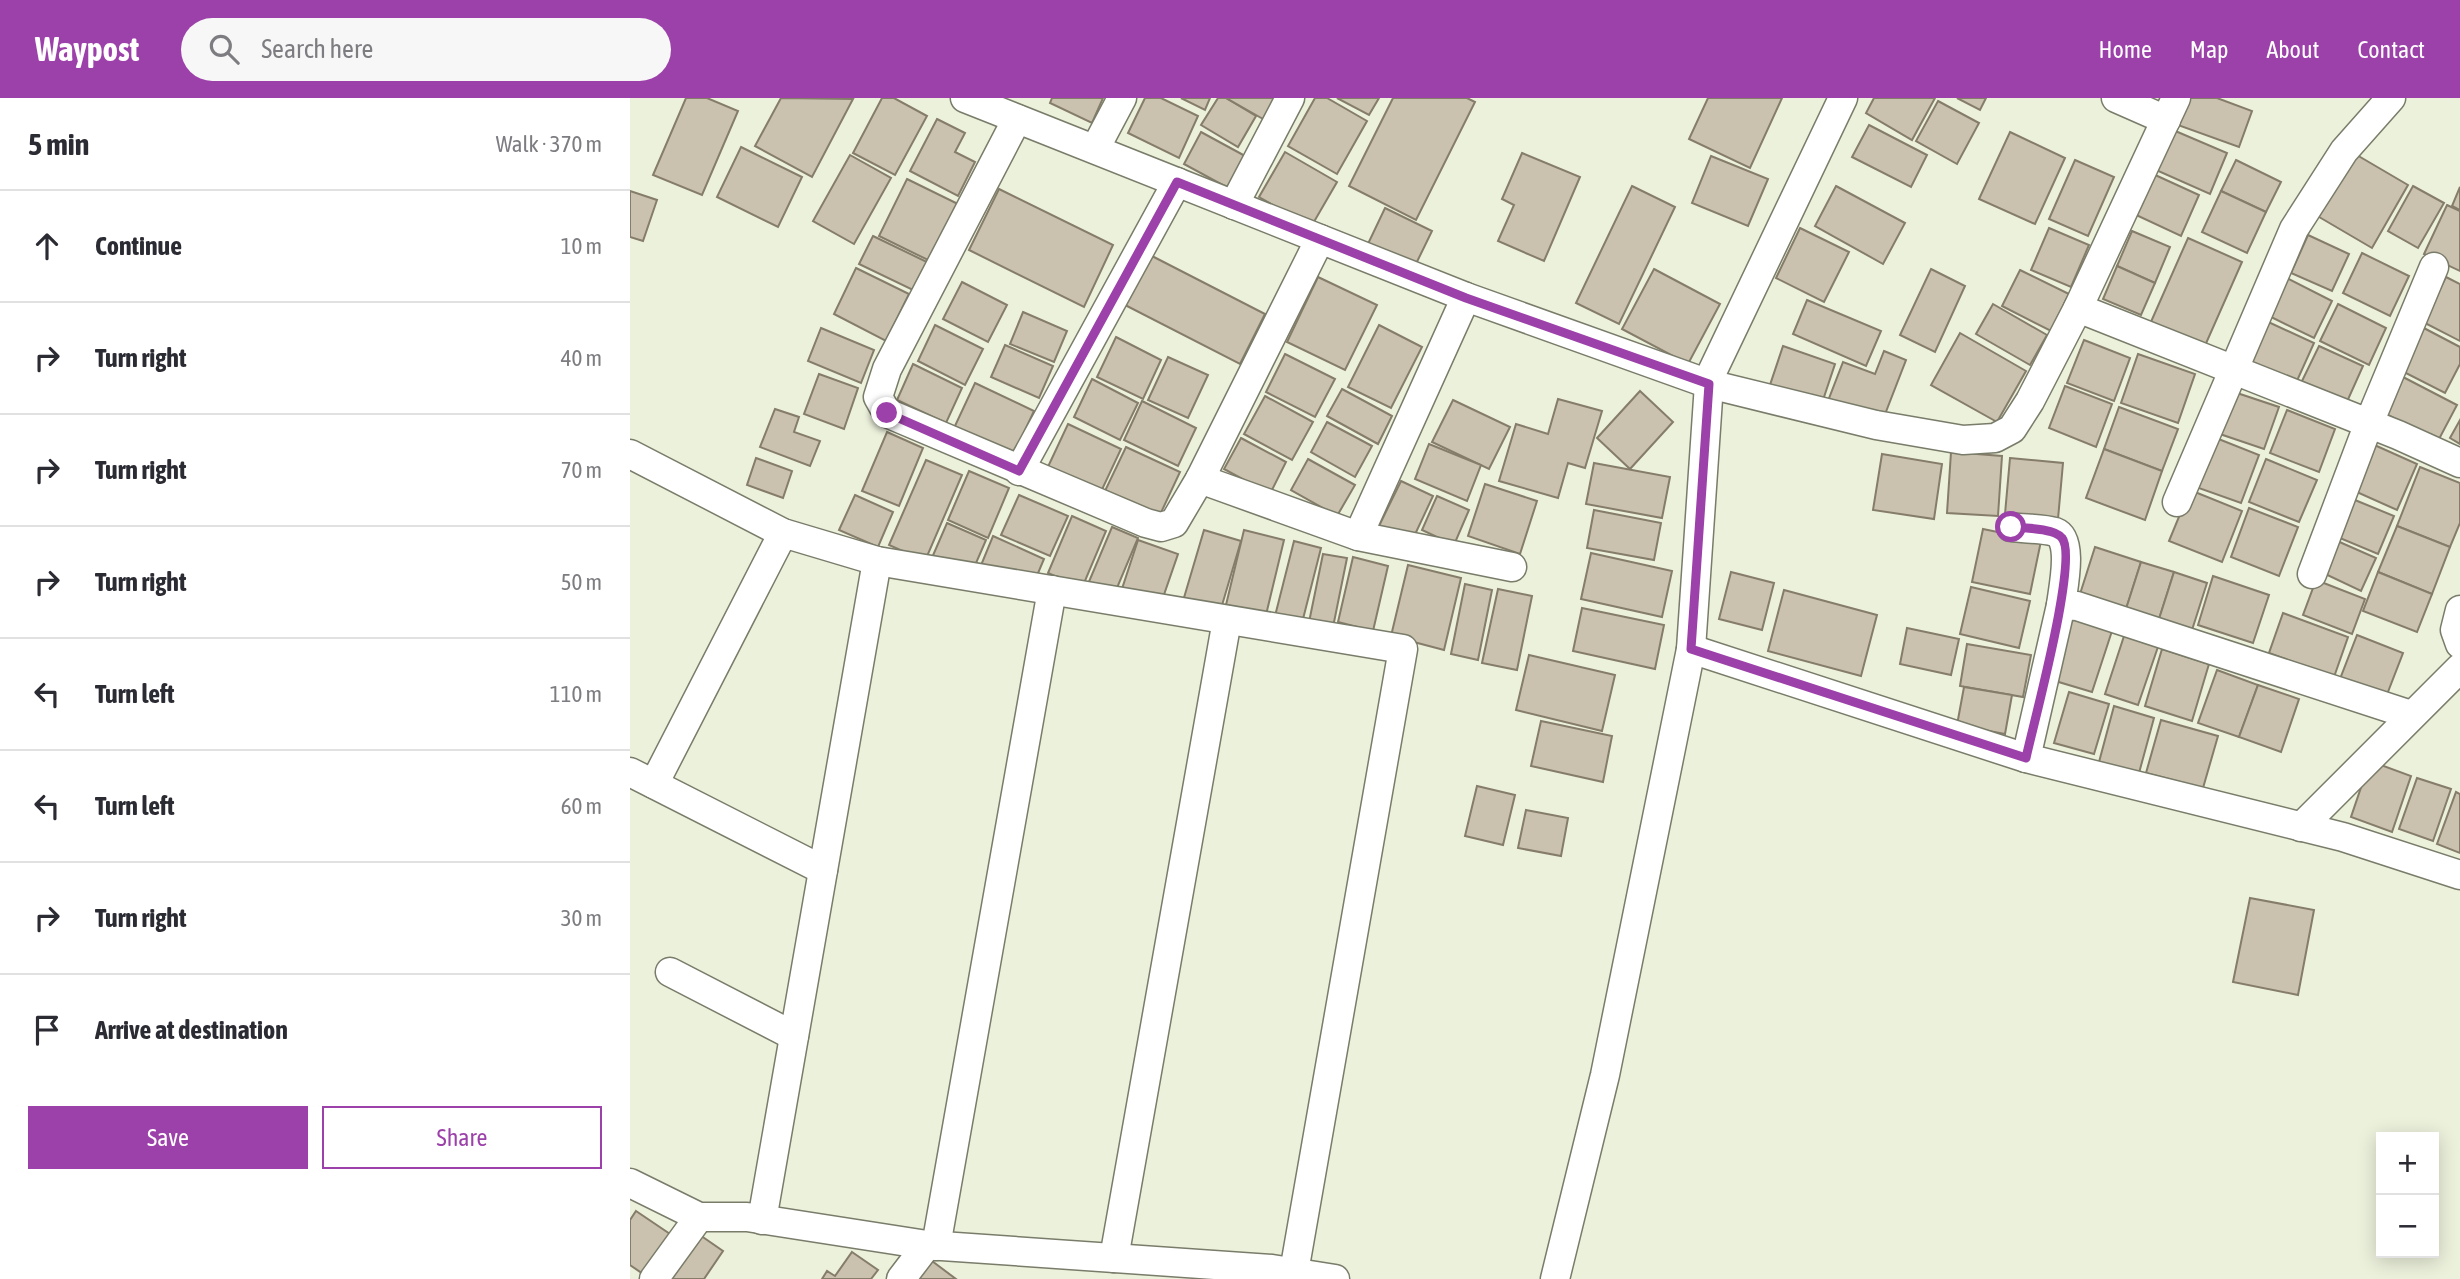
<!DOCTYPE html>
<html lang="en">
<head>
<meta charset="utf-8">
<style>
	body { margin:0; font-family:"Asap Condensed",sans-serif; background:#f7f7f7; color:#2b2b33 }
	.controls { position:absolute; right:21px; bottom:21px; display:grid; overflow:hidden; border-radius:0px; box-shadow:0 4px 18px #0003 }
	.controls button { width:63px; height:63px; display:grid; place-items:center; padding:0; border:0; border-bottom:2px solid #e1e1e2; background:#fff; color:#2b2b33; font:35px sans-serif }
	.stop { position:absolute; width:21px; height:21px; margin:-16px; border:5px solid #9d41aa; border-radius:50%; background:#fff }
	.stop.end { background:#9d41aa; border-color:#fff; box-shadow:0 2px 7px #0008 }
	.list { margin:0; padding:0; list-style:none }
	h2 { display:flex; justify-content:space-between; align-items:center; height:91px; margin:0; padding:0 28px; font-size:30px }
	h2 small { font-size:23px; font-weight:400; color:#7c7c81 }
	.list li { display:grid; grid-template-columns:46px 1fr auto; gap:21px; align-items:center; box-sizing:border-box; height:112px; padding:0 28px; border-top:2px solid #e1e1e2 }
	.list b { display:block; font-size:26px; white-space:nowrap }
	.list em { font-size:23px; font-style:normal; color:#7c7c81 }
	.actions { display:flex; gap:14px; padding:21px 28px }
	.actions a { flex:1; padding:16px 0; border:2px solid #9d41aa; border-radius:0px; text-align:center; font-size:24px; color:#9d41aa }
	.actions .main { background:#9d41aa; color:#fff }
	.icon { flex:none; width:38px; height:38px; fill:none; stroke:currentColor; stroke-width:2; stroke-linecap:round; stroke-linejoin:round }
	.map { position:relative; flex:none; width:1830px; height:1181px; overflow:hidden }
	header { display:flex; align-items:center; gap:42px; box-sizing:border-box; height:98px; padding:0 35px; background:#9d41aa; color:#fff }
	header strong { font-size:33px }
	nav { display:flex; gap:38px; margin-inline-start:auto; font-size:24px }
	.search { width:490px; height:63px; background:#f7f7f7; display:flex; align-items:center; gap:18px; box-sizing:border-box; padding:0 24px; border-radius:38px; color:#7c7c81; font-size:26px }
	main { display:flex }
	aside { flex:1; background:#fff }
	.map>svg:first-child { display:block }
	.building { fill:#cac1ae; stroke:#857c6a; stroke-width:2 }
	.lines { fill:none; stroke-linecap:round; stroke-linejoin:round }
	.minor-casing { stroke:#787c69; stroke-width:31 }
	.minor { stroke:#fff; stroke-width:28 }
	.route { stroke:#9d41aa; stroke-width:9 }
</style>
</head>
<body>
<header>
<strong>Waypost</strong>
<div class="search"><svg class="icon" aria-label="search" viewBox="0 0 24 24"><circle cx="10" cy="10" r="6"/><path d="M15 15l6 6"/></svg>Search here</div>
<nav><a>Home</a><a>Map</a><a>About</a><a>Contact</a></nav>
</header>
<main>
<aside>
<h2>5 min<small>Walk · 370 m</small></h2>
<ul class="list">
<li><svg class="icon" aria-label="ahead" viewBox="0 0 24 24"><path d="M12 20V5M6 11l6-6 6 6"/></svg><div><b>Continue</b></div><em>10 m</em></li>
<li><svg class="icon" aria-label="right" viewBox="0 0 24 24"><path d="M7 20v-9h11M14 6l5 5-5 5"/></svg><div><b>Turn right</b></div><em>40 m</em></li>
<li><svg class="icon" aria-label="right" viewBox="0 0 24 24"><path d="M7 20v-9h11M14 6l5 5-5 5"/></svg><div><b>Turn right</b></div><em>70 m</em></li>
<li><svg class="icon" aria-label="right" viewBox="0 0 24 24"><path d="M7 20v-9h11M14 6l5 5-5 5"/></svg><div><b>Turn right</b></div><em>50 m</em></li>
<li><svg class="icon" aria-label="left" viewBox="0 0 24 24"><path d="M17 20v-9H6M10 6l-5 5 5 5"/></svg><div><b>Turn left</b></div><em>110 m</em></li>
<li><svg class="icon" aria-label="left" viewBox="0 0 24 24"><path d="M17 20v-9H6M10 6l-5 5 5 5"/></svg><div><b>Turn left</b></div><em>60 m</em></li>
<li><svg class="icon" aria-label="right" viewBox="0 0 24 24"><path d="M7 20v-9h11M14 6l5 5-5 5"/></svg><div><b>Turn right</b></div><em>30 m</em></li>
<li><svg class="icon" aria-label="arrive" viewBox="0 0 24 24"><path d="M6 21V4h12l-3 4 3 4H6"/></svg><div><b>Arrive at destination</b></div></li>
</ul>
<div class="actions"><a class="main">Save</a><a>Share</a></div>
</aside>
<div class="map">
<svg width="1830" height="1181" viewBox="0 0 1830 1181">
	<rect width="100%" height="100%" fill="#ecf1dc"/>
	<g class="building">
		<path d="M56,0H77L108,13L72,97L23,77Z"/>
		<path d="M151,0L223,1L182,79L125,48Z"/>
		<path d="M252,0H264L297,18L265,77L223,55Z"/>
		<path d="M422,0H473L462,25L420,5Z"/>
		<path d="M515,0H531L568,18L549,60L498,35Z"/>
		<path d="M551,0H580L575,12Z"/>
		<path d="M588,0H596L626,18L608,49L571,27Z"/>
		<path d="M596,0H645L633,21Z"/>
		<path d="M685,0H697L737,23L707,76L658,48Z"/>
		<path d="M707,0H749L739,17Z"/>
		<path d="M763,0H837L845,4L786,122L719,88Z"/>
		<path d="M1078,0H1152L1120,70L1059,41Z"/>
		<path d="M1244,0H1305L1282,42L1236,15Z"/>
		<path d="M1327,0H1356L1350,12Z"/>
		<path d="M1554,0H1587L1622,13L1609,49L1545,26Z"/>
		<path d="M1308,3L1349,25L1327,66L1286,43Z"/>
		<path d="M307,21L335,35L325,54L345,64L328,98L280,73Z"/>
		<path d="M1239,27L1297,57L1281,89L1222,59Z"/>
		<path d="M1543,32L1597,55L1580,96L1526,72Z"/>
		<path d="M571,34L617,59L600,91L554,66Z"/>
		<path d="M1380,34L1435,60L1405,126L1349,101Z"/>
		<path d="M111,49L172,79L148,129L87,99Z"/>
		<path d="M1720,53L1778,87L1742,150L1684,116Z"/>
		<path d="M655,54L707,84L681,129L629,99Z"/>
		<path d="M892,55L950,79L914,163L868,143L884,107L872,101Z"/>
		<path d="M220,57L261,80L224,146L183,123Z"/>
		<path d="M1081,58L1138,81L1118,128L1062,105Z"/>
		<path d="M1445,62L1484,79L1458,138L1419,121Z"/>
		<path d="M1606,62L1651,84L1636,114L1591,93Z"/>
		<path d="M1523,76L1569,97L1551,138L1504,116Z"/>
		<path d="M277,81L328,106L300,163L249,138Z"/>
		<path d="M1002,88L1045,109L989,226L946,205Z"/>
		<path d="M1206,88L1275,125L1253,166L1185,128Z"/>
		<path d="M1783,88L1814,105L1788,150L1758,133Z"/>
		<path d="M1830,89V112L1822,108Z"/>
		<path d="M369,91L483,147L454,209L339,152Z"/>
		<path d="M0,93L27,102L13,143L0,139Z"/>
		<path d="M1591,93L1636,114L1617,155L1572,134Z"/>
		<path d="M1817,107L1830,113V173L1794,156Z"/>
		<path d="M755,110L802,133L783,172L736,150Z"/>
		<path d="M1170,130L1219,154L1194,204L1146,180Z"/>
		<path d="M1419,130L1459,147L1441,189L1401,172Z"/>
		<path d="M1502,133L1540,149L1525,185L1487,168Z"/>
		<path d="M1678,137L1719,156L1702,193L1661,175Z"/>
		<path d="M243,138L299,165L285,193L229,166Z"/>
		<path d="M1558,140L1612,164L1574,250L1520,226Z"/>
		<path d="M1732,155L1779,178L1760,218L1713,195Z"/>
		<path d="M520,157L635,216L610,266L495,207Z"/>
		<path d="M1487,168L1525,185L1511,217L1473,201Z"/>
		<path d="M226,170L279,196L256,243L204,216Z"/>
		<path d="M1024,171L1090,206L1058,266L992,231Z"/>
		<path d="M1301,171L1335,188L1305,254L1270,237Z"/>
		<path d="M1390,172L1439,196L1421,233L1372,208Z"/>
		<path d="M688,179L747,207L715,272L657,244Z"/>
		<path d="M1655,179L1702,203L1684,240L1637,217Z"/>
		<path d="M1816,179L1830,186V243L1793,224Z"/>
		<path d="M332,184L377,207L358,244L313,221Z"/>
		<path d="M1177,202L1251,233L1236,268L1163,236Z"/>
		<path d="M1363,206L1417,237L1400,267L1346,236Z"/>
		<path d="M1708,206L1756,230L1739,267L1690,243Z"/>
		<path d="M393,214L437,233L424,264L380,246Z"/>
		<path d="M1634,222L1684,245L1666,285L1616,261Z"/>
		<path d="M305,227L353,251L335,287L288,263Z"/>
		<path d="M749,227L792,249L761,310L718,289Z"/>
		<path d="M1790,228L1830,249V266L1815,295L1768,271Z"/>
		<path d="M191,230L244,252L231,285L178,263Z"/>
		<path d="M1330,235L1396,273L1367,324L1301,287Z"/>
		<path d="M486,239L531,262L513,301L467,279Z"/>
		<path d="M1454,242L1500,260L1484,303L1437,285Z"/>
		<path d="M375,247L423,268L409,300L361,279Z"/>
		<path d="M1153,248L1205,266L1192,305L1140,287Z"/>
		<path d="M1689,248L1733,268L1716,306L1671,285Z"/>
		<path d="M1254,253L1276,262L1252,324L1198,303L1213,264L1245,276Z"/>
		<path d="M655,256L705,281L685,319L636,294Z"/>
		<path d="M1508,256L1565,276L1548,325L1491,305Z"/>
		<path d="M538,259L578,277L558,320L518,302Z"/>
		<path d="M283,266L332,290L316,325L267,302Z"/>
		<path d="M189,276L228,290L214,331L174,316Z"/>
		<path d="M1773,279L1827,307L1808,343L1754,315Z"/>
		<path d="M462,281L508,305L490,342L444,319Z"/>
		<path d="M345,285L404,313L383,358L324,330Z"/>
		<path d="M1435,288L1482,306L1466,349L1419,330Z"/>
		<path d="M712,291L762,318L748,346L697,318Z"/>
		<path d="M1598,292L1649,309L1634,351L1584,334Z"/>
		<path d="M1010,293L1043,324L1000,371L967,340Z"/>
		<path d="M635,298L683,324L662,362L614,336Z"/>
		<path d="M928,301L972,313L955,370L938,365L928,400L869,383L886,326L918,336Z"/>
		<path d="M823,302L880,329L859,371L802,344Z"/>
		<path d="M512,303L566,330L548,368L494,342Z"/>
		<path d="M1489,309L1548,331L1532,373L1474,351Z"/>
		<path d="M145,311L169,319L164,334L190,343L180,368L130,349Z"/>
		<path d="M1657,312L1705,331L1689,374L1640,355Z"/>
		<path d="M1830,322V346L1820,340Z"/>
		<path d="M697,324L742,348L725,379L681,354Z"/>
		<path d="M438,326L491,351L469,398L416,373Z"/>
		<path d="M257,334L293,350L269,408L232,393Z"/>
		<path d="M1581,338L1629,357L1611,405L1563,388Z"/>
		<path d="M611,340L656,364L640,396L594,371Z"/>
		<path d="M1740,345L1787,366L1767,412L1720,391Z"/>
		<path d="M799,346L851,367L837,403L785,381Z"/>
		<path d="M496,349L550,374L528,421L474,395Z"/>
		<path d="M1474,351L1532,373L1515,422L1456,400Z"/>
		<path d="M1321,354L1372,358L1368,418L1317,415Z"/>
		<path d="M1252,356L1312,366L1304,421L1243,412Z"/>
		<path d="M126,360L162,373L153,400L117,387Z"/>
		<path d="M1380,360L1433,365L1428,421L1375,416Z"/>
		<path d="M678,361L725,387L707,418L661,392Z"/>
		<path d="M1636,361L1687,382L1669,424L1619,404Z"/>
		<path d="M296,362L332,377L295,463L259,447Z"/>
		<path d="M964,365L1040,379L1032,420L956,406Z"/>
		<path d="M1790,369L1830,385V425L1820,449L1767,428Z"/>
		<path d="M339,373L379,390L358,440L318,422Z"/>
		<path d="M771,383L803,398L781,445L748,430Z"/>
		<path d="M855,386L907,403L890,456L838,438Z"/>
		<path d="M1560,392L1612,413L1592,464L1539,443Z"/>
		<path d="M225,397L263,414L248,449L209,432Z"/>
		<path d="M389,397L438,418L420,458L371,437Z"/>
		<path d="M807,398L839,412L824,447L792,432Z"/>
		<path d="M1720,400L1764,418L1748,456L1705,438Z"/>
		<path d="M1619,410L1668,429L1649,478L1601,459Z"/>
		<path d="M964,412L1031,425L1024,462L957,450Z"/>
		<path d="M442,418L476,433L452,490L418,475Z"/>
		<path d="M317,425L356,442L340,479L301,462Z"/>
		<path d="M1767,428L1820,449L1802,496L1748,474Z"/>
		<path d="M482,429L508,440L484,497L458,486Z"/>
		<path d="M1353,431L1411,443L1400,496L1342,484Z"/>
		<path d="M574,432L611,443L590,514L553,503Z"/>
		<path d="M614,432L654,442L635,521L595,511Z"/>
		<path d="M363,438L414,461L398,499L347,477Z"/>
		<path d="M508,442L548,456L528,514L489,500Z"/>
		<path d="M1705,442L1746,460L1731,493L1691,474Z"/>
		<path d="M664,443L691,450L672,525L645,518Z"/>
		<path d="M1465,449L1511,464L1496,511L1450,496Z"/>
		<path d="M961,455L1042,473L1032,519L951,501Z"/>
		<path d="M693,456L717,460L702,534L678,529Z"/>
		<path d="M723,459L758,468L743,533L708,524Z"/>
		<path d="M1511,464L1544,474L1529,521L1496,511Z"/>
		<path d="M778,467L831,480L814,552L761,538Z"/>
		<path d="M1101,474L1144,485L1132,532L1089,521Z"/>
		<path d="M1544,474L1577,485L1562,532L1529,521Z"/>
		<path d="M1748,474L1802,496L1787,534L1733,513Z"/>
		<path d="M1583,478L1639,497L1623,545L1568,527Z"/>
		<path d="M1686,482L1735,501L1722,536L1673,517Z"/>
		<path d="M835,486L862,492L848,562L821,556Z"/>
		<path d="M1341,489L1400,503L1389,550L1330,536Z"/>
		<path d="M868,491L902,498L887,572L852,565Z"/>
		<path d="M1154,492L1247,517L1231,578L1138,553Z"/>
		<path d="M952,510L1034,527L1025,571L943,553Z"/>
		<path d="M1653,515L1718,539L1704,579L1639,555Z"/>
		<path d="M1442,520L1482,533L1462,594L1422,582Z"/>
		<path d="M1277,530L1329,541L1321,577L1270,566Z"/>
		<path d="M1495,535L1529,546L1508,607L1475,596Z"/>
		<path d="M1727,537L1773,555L1756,599L1710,581Z"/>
		<path d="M1337,546L1401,557L1393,599L1330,588Z"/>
		<path d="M1532,551L1579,566L1562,623L1515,608Z"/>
		<path d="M899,557L985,577L972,633L886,612Z"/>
		<path d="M1587,572L1628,587L1609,639L1568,625Z"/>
		<path d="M1628,587L1669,601L1651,654L1609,639Z"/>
		<path d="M1334,589L1382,597L1375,636L1327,627Z"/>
		<path d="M1439,594L1479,606L1464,656L1424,645Z"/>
		<path d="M1484,608L1524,620L1509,675L1469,664Z"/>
		<path d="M1531,622L1588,638L1573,690L1516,675Z"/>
		<path d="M911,623L982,638L973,684L901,668Z"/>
		<path d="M1740,663L1781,678L1762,734L1721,719Z"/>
		<path d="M1787,680L1821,691L1803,743L1769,731Z"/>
		<path d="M847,688L885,697L873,747L835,738Z"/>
		<path d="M1826,694L1830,696V755L1807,746Z"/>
		<path d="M896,712L938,720L931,758L888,750Z"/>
		<path d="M1620,800L1684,812L1668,897L1603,884Z"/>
		<path d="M6,1113L43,1138L16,1178L0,1167V1122Z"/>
		<path d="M67,1135L93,1153L74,1181H44L37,1176Z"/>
		<path d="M222,1154L248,1172L241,1181H192L197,1173L205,1178Z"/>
		<path d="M298,1160L326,1181H283Z"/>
	</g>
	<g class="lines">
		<g class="minor-casing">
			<g id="minor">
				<path d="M335,0L836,199L1079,286L1246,327L1333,342L1365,340L1382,331L1400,303L1448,210L1546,0"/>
				<path d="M1486,0L1536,22"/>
				<path d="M387,21L257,271L248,299L257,315L516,425L531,429L544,425L570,381L690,141"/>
				<path d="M465,51L492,0"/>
				<path d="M604,107L660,0"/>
				<path d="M1448,210L1768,337L1830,365"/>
				<path d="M0,356L153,435L247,463L773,551L664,1174"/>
				<path d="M389,373L547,84"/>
				<path d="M570,381L728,438L882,469"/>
				<path d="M1547,404L1664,131L1714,53L1761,0"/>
				<path d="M1381,429C1394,431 1412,430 1425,434C1444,441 1433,490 1431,507"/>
				<path d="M728,438L836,199"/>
				<path d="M1682,476L1739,325L1804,169"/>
				<path d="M1830,512L1825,532L1830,546"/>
				<path d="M1061,551L1396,660L1713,739L1830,777"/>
				<path d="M1396,660L1431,507L1447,508L1781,617"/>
				<path d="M0,674L193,772"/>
				<path d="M24,686L153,435"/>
				<path d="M1671,729L1830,570"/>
				<path d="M40,874L164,938"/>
				<path d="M0,1085L69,1119H117L297,1147L642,1171L705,1181"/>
				<path d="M132,1122L247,463"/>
				<path d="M306,1148L422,492"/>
				<path d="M484,1160L597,522"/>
				<path d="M24,1181L69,1119"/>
				<path d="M271,1181L297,1147"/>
				<path d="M925,1181L975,977L1061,551L1079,286L1083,272L1213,0"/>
			</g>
		</g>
		<use href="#minor" class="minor"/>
	</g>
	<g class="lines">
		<path class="route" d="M257,315L389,373L547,84L836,200L1079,286L1061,551L1396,660C1403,627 1449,460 1432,440C1425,430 1393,430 1381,429"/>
	</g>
</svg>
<div class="controls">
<button>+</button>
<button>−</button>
</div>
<div class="stop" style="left:1381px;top:429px"></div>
<div class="stop end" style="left:257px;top:315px"></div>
</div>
</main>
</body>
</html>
